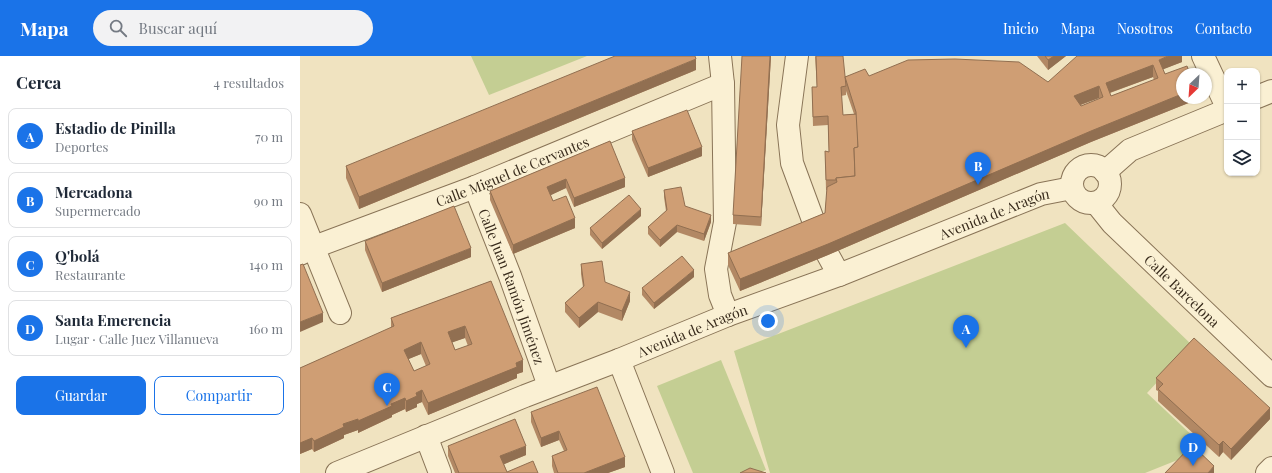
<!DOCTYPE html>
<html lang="es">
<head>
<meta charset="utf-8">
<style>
	body { margin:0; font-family:"Playfair Display",serif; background:#f2f2f3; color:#1f2937 }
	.controls { position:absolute; right:12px; top:12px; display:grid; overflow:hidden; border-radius:8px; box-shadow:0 1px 3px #0004 }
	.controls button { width:36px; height:36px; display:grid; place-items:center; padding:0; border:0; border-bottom:1px solid #e0e1e3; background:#fff; color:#1f2937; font:20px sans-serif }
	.compass { position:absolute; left:876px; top:12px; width:36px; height:36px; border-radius:50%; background:#fff; box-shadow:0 1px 3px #0004; rotate:205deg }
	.you { position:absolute; left:468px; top:265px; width:14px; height:14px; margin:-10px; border:3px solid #fff; border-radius:50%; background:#1a73e8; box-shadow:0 0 0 6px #1a73e833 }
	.badge { display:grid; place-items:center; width:26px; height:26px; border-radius:50%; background:#1a73e8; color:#fff; font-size:13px; font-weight:700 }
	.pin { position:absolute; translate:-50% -33px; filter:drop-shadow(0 1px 2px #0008) }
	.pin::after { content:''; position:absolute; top:21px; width:14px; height:12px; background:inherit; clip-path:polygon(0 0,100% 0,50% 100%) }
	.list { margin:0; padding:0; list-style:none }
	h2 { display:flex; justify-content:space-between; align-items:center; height:52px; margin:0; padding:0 16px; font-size:17px }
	h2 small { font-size:13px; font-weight:400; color:#747a83 }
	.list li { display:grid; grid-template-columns:26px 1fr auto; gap:12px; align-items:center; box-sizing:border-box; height:56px; margin:0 8px 8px; padding:0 8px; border:1px solid #e0e1e3; border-radius:8px }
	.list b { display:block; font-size:15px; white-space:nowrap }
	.list p { margin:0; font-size:13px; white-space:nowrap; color:#747a83 }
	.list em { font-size:13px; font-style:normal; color:#747a83 }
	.actions { display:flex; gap:8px; padding:12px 16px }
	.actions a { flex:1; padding:9px 0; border:1px solid #1a73e8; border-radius:8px; text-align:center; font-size:14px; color:#1a73e8 }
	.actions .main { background:#1a73e8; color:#fff }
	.icon { flex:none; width:22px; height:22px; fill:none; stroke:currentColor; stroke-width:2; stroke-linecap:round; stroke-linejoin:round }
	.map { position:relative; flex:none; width:972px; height:417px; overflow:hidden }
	header { display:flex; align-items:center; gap:24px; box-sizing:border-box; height:56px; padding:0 20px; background:#1a73e8; color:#fff }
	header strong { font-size:19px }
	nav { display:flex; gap:22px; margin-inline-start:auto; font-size:14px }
	.search { width:280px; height:36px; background:#f2f2f3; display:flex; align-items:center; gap:10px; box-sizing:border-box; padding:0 14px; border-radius:22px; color:#747a83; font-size:15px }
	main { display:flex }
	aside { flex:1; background:#fff }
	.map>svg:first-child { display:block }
	.green { fill:#c4ce93 }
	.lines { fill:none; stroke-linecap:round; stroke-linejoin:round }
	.minor-casing { stroke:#897457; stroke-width:24 }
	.minor { stroke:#faf0d3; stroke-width:22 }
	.wall { fill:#b28864; fill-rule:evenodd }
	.shaded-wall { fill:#916f51 }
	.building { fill:#cf9e74; stroke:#916f51; fill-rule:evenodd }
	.labels { text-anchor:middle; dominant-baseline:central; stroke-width:3; stroke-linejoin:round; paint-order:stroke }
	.street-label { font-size:14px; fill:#382b1c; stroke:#f7edd0 }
</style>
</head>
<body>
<header>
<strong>Mapa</strong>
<div class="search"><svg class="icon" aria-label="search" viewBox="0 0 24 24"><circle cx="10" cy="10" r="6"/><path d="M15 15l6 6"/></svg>Buscar aquí</div>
<nav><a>Inicio</a><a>Mapa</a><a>Nosotros</a><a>Contacto</a></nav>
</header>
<main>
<aside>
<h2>Cerca<small>4 resultados</small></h2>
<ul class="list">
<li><span class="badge">A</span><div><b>Estadio de Pinilla</b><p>Deportes</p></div><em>70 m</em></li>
<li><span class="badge">B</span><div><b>Mercadona</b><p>Supermercado</p></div><em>90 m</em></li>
<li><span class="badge">C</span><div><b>Q'bolá</b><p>Restaurante</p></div><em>140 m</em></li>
<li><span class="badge">D</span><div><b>Santa Emerencia</b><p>Lugar · Calle Juez Villanueva</p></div><em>160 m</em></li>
</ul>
<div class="actions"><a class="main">Guardar</a><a>Compartir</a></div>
</aside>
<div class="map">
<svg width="972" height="417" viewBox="0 0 972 417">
	<rect width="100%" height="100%" fill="#f0e3c0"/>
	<g class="green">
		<path d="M171,0H287L189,39Z"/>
		<path d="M765,167L892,289L847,337L898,385L880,403L845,417H470L434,295Z"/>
		<path d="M421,304L466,414L458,417H393L357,330Z"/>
	</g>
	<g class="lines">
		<g class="minor-casing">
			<g id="minor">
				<path d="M420,0L423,28L425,166L416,213L420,239L428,259"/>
				<path d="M497,0L488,69L492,107L516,172"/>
				<path d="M903,0L927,51"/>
				<path d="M957,41L972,35"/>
				<circle cx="791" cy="128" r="19"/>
				<path d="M805,116L830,94L927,54"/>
				<path id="s1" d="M175,131L210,220L249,330"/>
				<path id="s2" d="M796,147L812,167L972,320"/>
				<path d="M0,158L40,257"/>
				<path id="s3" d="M0,198L14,191L175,131L423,28"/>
				<path d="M528,199L539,219"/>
				<path d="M319,304L363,417"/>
				<path d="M126,380L140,417"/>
				<path id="s4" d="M37,417L225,340L319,304L428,259L539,219L741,138L772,132"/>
				<path d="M967,417L972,412"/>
			</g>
		</g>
		<use href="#minor" class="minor"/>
	</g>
	<g class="wall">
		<path d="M471,0L461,170L433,168V159Z"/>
		<path d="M515,0L545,20H569L748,26L882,0V6L863,13L865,18L896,42V44L791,86L528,199L440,235L428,209V197L525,157L527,134H526L525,95L529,96L528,69L513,70L512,31H517ZM853,21L854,24L811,40L810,37ZM546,35L554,58L543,59L541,40L546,39ZM799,42V43L781,50V49Z"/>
		<path d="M737,0H766L748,14Z"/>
		<path d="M396,14L59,153L46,122V110Z"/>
		<path d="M332,75L402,100L348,121L332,84Z"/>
		<path d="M310,85L325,131L274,151L266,132L250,139L253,145L275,172L213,198L190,144V135Z"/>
		<path d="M364,134L385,150L411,166L404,185L377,176L360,191L348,178V171L366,155L364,141Z"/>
		<path d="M341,160L302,193L290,179V172Z"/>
		<path d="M65,185L171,201L82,236L65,194Z"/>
		<path d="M281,208L330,245L322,265L298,256L279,272L265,256V247L283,231L281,218Z"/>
		<path d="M394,221L354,253L342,239V232Z"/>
		<path d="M191,225L223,316L217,318V322L128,359L122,346L117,348V351L106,356L105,353L92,359V361L58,377V374L44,379V382L14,396L12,393L0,398V401V312L91,272V262ZM165,282L168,290L155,294L152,286ZM121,298L126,310L114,315L108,303Z"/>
		<path d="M856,322L970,363L931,404L923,396L919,401L858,345V335L856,334Z"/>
		<path d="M231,356L325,411L308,417H254L252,410V400L264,395L259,384L241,391L231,366Z"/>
		<path d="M148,390L226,399L204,408L207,416L238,417H155L148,400Z"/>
	</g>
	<g class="shaded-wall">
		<path d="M470,0H471L461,170V161Z"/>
		<path d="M754,0H766L748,14V4Z"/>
		<path d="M868,0H882V6L859,15V4Z"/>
		<path d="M396,3V14L59,153V141Z"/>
		<path d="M853,9V21L806,38V27Z"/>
		<path d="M799,30V42L774,51V40Z"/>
		<path d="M882,38V42H896V44L791,86L528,199L440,235V223L791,75Z"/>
		<path d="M402,91V100L348,121V112Z"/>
		<path d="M325,122V131L274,151V142Z"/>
		<path d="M266,123V132L247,141V131Z"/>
		<path d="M341,153V160L302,193V187Z"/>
		<path d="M411,159V166L404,185V178Z"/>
		<path d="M275,162V172L213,198V189Z"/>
		<path d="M377,169V176L360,191V184Z"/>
		<path d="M171,192V201L82,236V227Z"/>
		<path d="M394,214V221L354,253V247Z"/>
		<path d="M330,236V245L322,265V255Z"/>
		<path d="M298,246V256L279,272V262Z"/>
		<path d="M23,257V266L0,276V266Z"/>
		<path d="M165,270V282L148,288V276Z"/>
		<path d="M121,286V298L104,305V294Z"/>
		<path d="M223,304V316L217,318V322L128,359V347Z"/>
		<path d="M122,334V346L117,348V351L106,356V345L116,337Z"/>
		<path d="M105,342V353L92,359V361L58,377V365L91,348Z"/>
		<path d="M970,352V363L931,404V393Z"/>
		<path d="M58,363V374L44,379V382L14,396V385L43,368Z"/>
		<path d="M259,375V384L241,391V382Z"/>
		<path d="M12,382V393L0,398V401V387Z"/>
		<path d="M923,385V396L919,401V389Z"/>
		<path d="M226,390V399L200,410V400Z"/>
		<path d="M325,401V411L308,417H284Z"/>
		<path d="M914,410V417H908Z"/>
	</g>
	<g class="building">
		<path d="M315,0H395L396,3L59,141L46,110Z"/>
		<path d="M442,0H470L461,161L433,159Z"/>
		<path d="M516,0H543L546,30L541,31L543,59L557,58L558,91L554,92L555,120L536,122V124H526L525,95L529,96L528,60L513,61L512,31H517Z"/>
		<path d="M745,0H754L748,4Z"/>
		<path d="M777,0H868L859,4L865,18L887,10L890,18H882V38L791,75L528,188L440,223L428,197L525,157L527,131L537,126L536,122L555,120L554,92L558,91L556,56L545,21L565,13L569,20L608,4L655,3L719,6L748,26ZM853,9L858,22L811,40L806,27ZM799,30L803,41L781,50L774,40Z"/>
		<path d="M387,54L402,91L348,112L332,75Z"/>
		<path d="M310,85L325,122L274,142L266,123L247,131L253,145L266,140L275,162L213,189L190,135Z"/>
		<path d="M381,131L385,150L411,159L404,178L377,169L360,184L348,171L367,154L364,134Z"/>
		<path d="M329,139L341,153L302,187L290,172Z"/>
		<path d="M154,150L171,192L82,227L65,185Z"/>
		<path d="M382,200L394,214L354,247L342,232Z"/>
		<path d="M302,205L305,226L330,236L322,255L298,246L279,262L265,247L284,230L281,208Z"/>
		<path d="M3,208L23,257L0,266V209Z"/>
		<path d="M191,225L223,304L216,307L217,311L128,347L122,334L116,337L117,340L106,345L105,342L91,348L92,350L58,365V363L43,368L44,371L14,385L12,382L0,387V312L94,270L91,262ZM165,270L172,288L155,294L148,276ZM121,286L130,308L114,315L104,294Z"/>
		<path d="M894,282L970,352L931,393L923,385L919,389L858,333L863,328L856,322Z"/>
		<path d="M297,331L325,401L284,417H258L252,400L267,394L259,375L241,382L231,356Z"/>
		<path d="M215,363L226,390L200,400L207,416L233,405L238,417H159L148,390Z"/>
		<path d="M892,389L914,410L908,417H865Z"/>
		<path d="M450,412L466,417H440Z"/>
	</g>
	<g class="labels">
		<g class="street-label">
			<text stroke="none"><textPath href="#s3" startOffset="228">Calle Miguel de Cervantes</textPath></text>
			<text stroke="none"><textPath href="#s4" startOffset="707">Avenida de Aragón</textPath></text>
			<text stroke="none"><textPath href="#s1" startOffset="106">Calle Juan Ramón Jiménez</textPath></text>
			<text stroke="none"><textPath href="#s2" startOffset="123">Calle Barcelona</textPath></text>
			<text stroke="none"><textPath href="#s4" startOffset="383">Avenida de Aragón</textPath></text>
		</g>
	</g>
</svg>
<div class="controls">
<button>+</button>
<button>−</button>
<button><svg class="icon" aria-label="layers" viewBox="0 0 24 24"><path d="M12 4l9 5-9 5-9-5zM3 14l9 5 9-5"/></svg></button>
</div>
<svg class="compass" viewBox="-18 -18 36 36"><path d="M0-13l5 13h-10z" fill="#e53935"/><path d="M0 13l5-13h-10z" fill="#747a83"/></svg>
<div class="you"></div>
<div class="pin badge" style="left:666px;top:292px">A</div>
<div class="pin badge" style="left:678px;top:129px">B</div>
<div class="pin badge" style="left:87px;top:350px">C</div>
<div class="pin badge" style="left:893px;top:410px">D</div>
</div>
</main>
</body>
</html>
